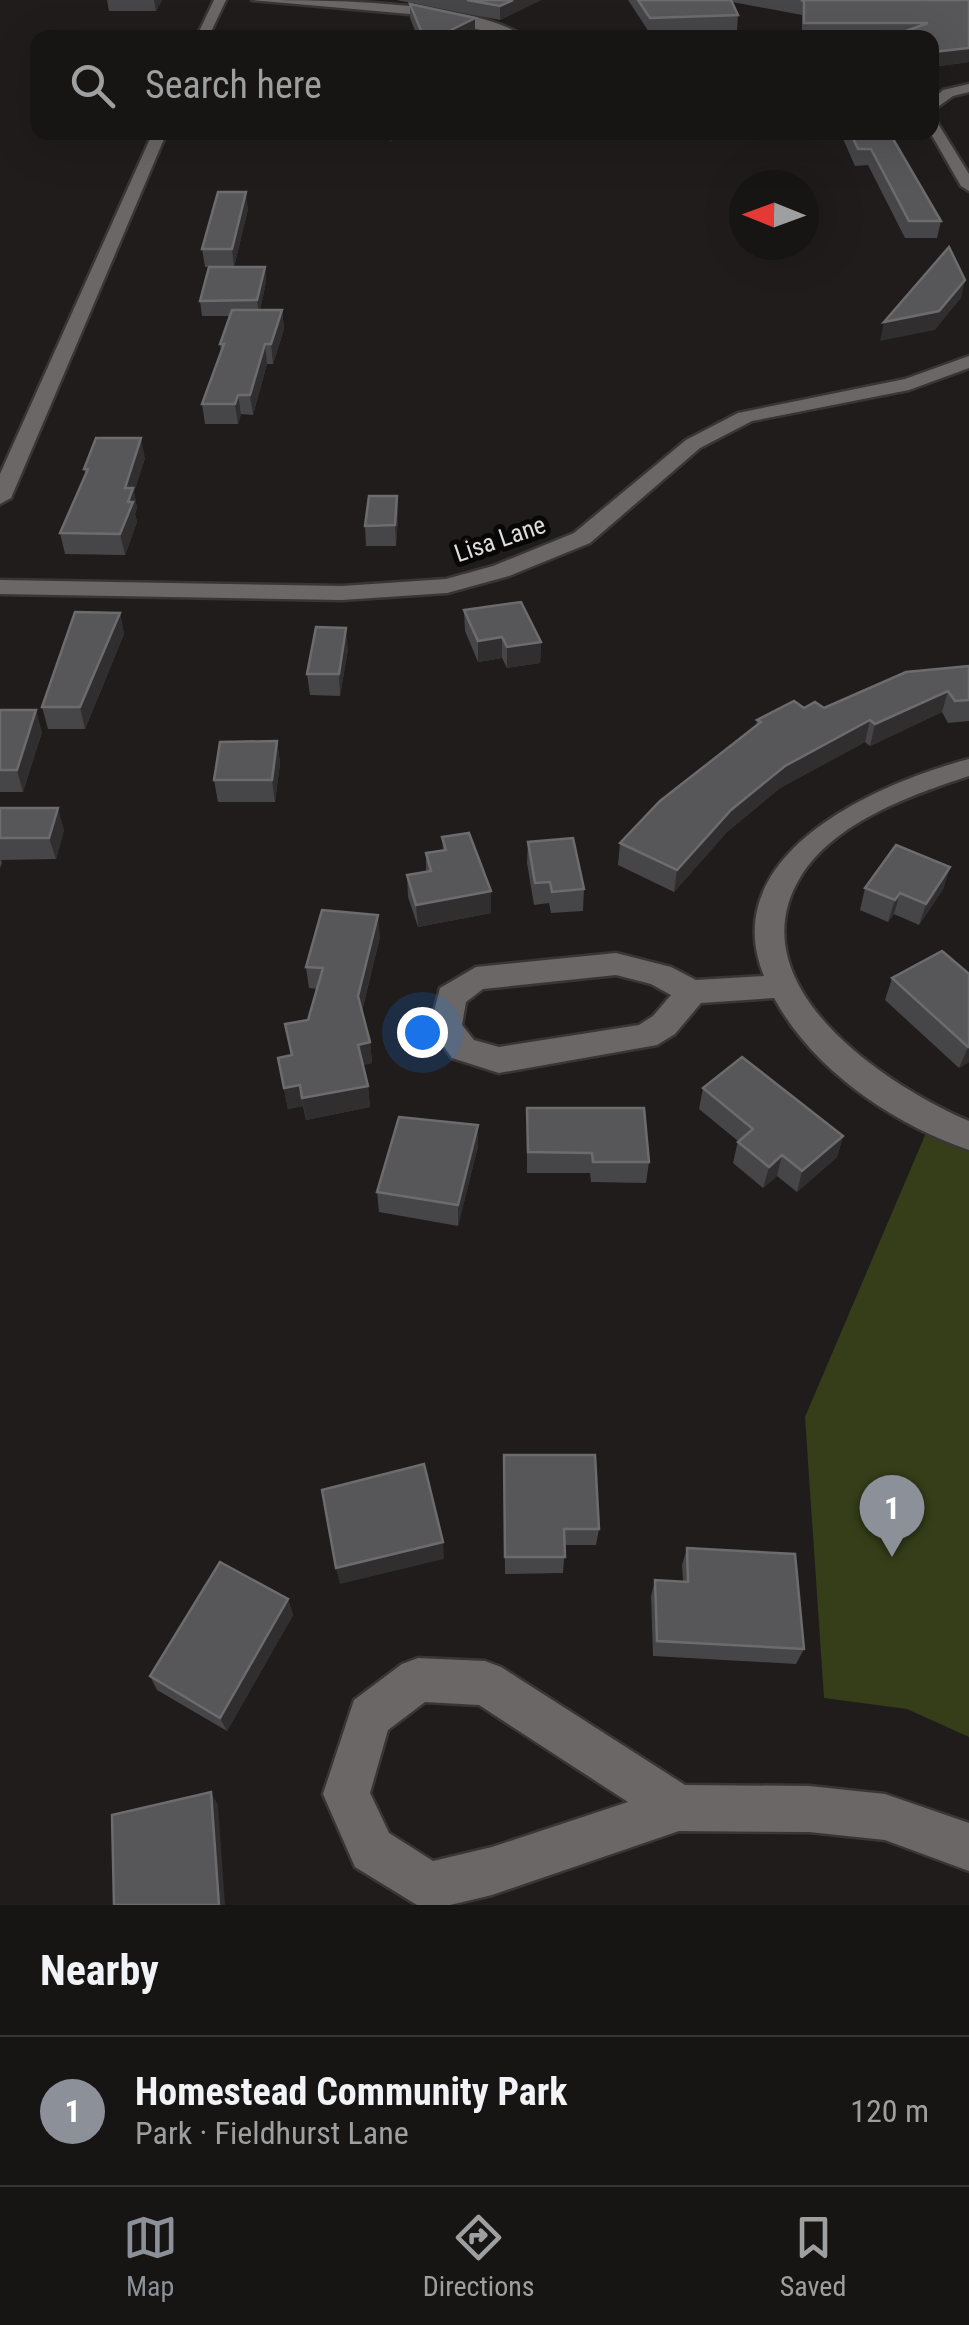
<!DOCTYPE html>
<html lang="en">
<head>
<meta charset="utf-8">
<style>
	body { margin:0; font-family:"Roboto Condensed",sans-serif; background:#201e1d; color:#f1f3f6 }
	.compass { position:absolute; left:729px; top:170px; width:90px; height:90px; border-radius:50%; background:#171514; box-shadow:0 10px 40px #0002; rotate:271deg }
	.you { position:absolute; left:422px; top:1032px; width:35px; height:35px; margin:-25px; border:8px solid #fff; border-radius:50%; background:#1a73e8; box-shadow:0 0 0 15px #1a73e833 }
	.badge { display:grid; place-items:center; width:65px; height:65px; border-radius:50%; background:#8c9099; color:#fff; font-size:32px; font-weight:700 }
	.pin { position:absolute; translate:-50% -82px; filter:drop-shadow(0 2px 5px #0008) }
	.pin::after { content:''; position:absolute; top:52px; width:35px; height:30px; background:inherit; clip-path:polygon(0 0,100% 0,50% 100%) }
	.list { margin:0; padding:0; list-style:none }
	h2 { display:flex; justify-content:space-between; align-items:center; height:130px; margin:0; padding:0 40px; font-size:42px }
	h2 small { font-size:32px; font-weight:400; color:#9e9fa0 }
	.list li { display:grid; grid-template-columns:65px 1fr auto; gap:30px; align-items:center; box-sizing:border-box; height:150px; padding:0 40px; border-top:2px solid #363434 }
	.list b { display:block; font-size:38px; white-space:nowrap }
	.list p { margin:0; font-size:32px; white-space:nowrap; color:#9e9fa0 }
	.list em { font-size:32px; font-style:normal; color:#9e9fa0 }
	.icon { flex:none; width:55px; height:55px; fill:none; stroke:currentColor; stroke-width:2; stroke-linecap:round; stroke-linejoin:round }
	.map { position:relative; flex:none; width:969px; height:1905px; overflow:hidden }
	.search { position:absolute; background:#171514; box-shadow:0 10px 40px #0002; left:30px; right:30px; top:30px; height:110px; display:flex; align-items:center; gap:25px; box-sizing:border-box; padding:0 35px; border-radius:20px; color:#9e9fa0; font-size:38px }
	.sheet { height:280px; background:#171514 }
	nav { display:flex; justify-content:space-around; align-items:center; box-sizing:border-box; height:140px; border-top:2px solid #363434; background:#171514; font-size:28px; color:#9e9fa0 }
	nav a { display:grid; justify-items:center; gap:5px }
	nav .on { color:#8c9099 }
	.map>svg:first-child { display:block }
	.green { fill:#353e19 }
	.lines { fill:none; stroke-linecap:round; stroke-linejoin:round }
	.minor-casing { stroke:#383635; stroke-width:5 }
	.minor { fill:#6a6766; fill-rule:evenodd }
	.wall { fill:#464548 }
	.shaded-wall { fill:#302e2f }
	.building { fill:#575658; stroke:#6c6b6d; stroke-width:2.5 }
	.labels { text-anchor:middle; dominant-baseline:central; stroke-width:10; stroke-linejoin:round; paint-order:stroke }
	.far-street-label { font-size:25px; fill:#dfdddc; stroke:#080707 }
</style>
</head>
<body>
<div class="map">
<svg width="969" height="1905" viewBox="0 0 969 1905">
	<rect width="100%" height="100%" fill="#1f1c1b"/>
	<path class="green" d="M926,1133L969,1148V1737L907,1709L824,1698L805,1417Z"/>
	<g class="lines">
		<g class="minor-casing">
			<g id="minor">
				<path d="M214,0H226L208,38H196Z"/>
				<path d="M252,0C320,0 466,0 522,35L512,38L421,15Z"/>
				<path d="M969,84V92L953,96L932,111V100L943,90Z"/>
				<path d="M932,121L937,122L969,174V191L961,186L930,132Z"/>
				<path d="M153,132H167L11,498L0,504V474Z"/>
				<path d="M969,356V368L909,390L752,421L700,448L590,543L509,576L447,593L342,600L0,594V580L342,586L446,579L493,566L574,533L686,440L738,413L905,379Z"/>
				<path d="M969,759V776C911,795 835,822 801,876C734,985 885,1085 969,1121V1150C893,1124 813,1070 774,998L701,1003L675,1034L657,1045L499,1073L452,1058L430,1027L440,988L476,967L616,953L671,967L696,980L764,976C714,854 878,783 969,759ZM616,975L651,984L671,995L653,1016L639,1025L499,1047L474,1040L462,1025L466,1002L483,989Z"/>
				<path d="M418,1658L485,1661L501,1667L685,1785L809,1786L885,1794L969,1823V1871L885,1840L809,1832L679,1831L492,1895L450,1905H417L355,1867L323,1794L354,1700L402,1664ZM425,1702L479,1705L628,1802L492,1847L433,1861L389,1833L370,1793L388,1730Z"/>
			</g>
		</g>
		<use href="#minor" class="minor"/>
	</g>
	<g class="wall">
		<path d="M107,0H162L156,11H109Z"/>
		<path d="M396,0H541L500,20Z"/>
		<path d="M628,0H969V62L932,67V38H802V15L732,2L738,15L737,30L649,32Z"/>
		<path d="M410,4L475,33L465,38H418L410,18Z"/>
		<path d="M840,132H889L941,221L937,238H905L868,165L855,166Z"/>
		<path d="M248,209L234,267H265L266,282L260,310H282L284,329L273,364H267L253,415L241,414L238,424H205L202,404L221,351L220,344L230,316H202L200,301L209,267H205L202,249Z"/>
		<path d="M145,458L134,492L137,508L135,514L137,522L125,555L65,554L60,533L86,475L84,469Z"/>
		<path d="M397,496L398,516L396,546H366L365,526Z"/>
		<path d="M464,610L541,642L540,663L507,668L502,658L478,662L465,631Z"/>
		<path d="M120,613L124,634L85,729H48L42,707Z"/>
		<path d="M348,649L340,696L310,695L307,674Z"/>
		<path d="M969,666V721L948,723L942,712L870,746L865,742L780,788L727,832L674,892L618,865L620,843L756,726L757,720L804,708H824Z"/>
		<path d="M0,710L42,732L23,792H0Z"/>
		<path d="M277,741L280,763L275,802H218L214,780Z"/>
		<path d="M0,808L64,830L56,859L1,860L2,863L0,868Z"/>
		<path d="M442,837L491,913L418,927L408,897L407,875L426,872V853L443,851Z"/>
		<path d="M528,842L584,889L583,911L551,913L549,903L534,905L527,863Z"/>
		<path d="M950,867L943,889L919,925L894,914L888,922L860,910L865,888Z"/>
		<path d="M380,937L362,1011L370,1042L372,1063L363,1065L368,1086L370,1107L306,1120L303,1106L288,1109L278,1058L291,1056L285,1024L308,1020L317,989L309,988L306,967Z"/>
		<path d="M969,974V1062L959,1068L885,1000L892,978Z"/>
		<path d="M703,1088L843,1136L837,1157L797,1192L777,1176L763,1188L733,1163L738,1141L699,1109Z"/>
		<path d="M527,1108L649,1162L646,1183L591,1182L590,1173H527Z"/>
		<path d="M478,1125V1146L458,1226L379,1212L377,1192Z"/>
		<path d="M504,1455L599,1529L596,1545H565L563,1573L505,1574Z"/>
		<path d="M687,1548L804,1649L796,1664L653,1656L651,1596L655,1580L683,1581L682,1565Z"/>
		<path d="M288,1599L293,1615L227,1731L157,1690L150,1676Z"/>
	</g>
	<g class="shaded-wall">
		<path d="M154,0H162L156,11Z"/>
		<path d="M513,0H541L500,20V6Z"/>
		<path d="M475,18V33L465,38H435Z"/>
		<path d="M969,48V62L932,67V52Z"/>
		<path d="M389,132H405L390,142Z"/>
		<path d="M246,192L248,209L234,267L232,249Z"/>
		<path d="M265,267L266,282L259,316L257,300Z"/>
		<path d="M965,280L961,298L935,330L880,341L884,322Z"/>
		<path d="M282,310L284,329L273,364L271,344Z"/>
		<path d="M265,344L267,364L253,415L250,395Z"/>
		<path d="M238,395L241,414L238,424L235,404Z"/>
		<path d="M141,438L145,458L134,492L137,508L135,514L137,522L125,555L120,534L125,488Z"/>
		<path d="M397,496L398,516L396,546L395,525Z"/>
		<path d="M120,613L124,634L85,729L80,707Z"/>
		<path d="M346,628L348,649L340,696L339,674Z"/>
		<path d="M502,637V658L478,662V641Z"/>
		<path d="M541,642L540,663L507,668V647Z"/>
		<path d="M948,691L942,712L870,746L875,724Z"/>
		<path d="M36,710L42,732L23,792L17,770Z"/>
		<path d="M870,720L865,742L780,788L727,832L674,892L677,870L731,810L785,766Z"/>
		<path d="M277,741L280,763L275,802L272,780Z"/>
		<path d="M58,808L64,830L56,859L49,838Z"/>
		<path d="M950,867L943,889L919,925L926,904Z"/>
		<path d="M491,891V913L418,927L416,905Z"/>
		<path d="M900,893L894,914L888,922L895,900Z"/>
		<path d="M378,915L380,937L360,1018L358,996Z"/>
		<path d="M370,1042L372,1063L360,1066L358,1045Z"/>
		<path d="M969,1046V1062L959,1068L968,1047Z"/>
		<path d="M300,1085L303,1106L288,1109L284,1088Z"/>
		<path d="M368,1086L370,1107L306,1120L302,1098Z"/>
		<path d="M478,1125V1146L458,1226V1205Z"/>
		<path d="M843,1136L837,1157L797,1192L802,1171Z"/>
		<path d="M782,1155L777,1176L763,1188L769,1167Z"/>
		<path d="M443,1542L444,1559L340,1584L336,1568Z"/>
		<path d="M288,1599L293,1615L227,1731L220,1718Z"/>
		<path d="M211,1792L218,1805L225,1905H219Z"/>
	</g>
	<g class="building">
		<path d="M467,0H513L500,6Z"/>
		<path d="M638,0H731L738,15L650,18Z"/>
		<path d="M801,0H969V48L932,52V38H887L928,23H804V1Z"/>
		<path d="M410,4L475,18L435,38H424Z"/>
		<path d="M850,132H889L941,221H909L871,149H858Z"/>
		<path d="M218,192H246L232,249H202Z"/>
		<path d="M949,247L965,280L939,311L884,322Z"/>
		<path d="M209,267H265L257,300L200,301Z"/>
		<path d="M232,310H282L271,344H265L250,395H238L235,404H202L224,344H220Z"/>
		<path d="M96,438H141L125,488H133L128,502H133L120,534L60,533L88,469H84Z"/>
		<path d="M369,496H397L395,525L365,526Z"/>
		<path d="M521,602L541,642L507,647L502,637L478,641L464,610Z"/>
		<path d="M75,612L120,613L80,707H42Z"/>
		<path d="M316,627L346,628L339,674H307Z"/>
		<path d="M969,666V700L955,701L948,691L875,724L870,720L785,766L731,810L677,870L620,843L660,801L761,722L757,720L794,701L804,708L815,702L824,708L906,672Z"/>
		<path d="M0,710H36L17,770H0Z"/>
		<path d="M277,741L272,780H214L220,742Z"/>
		<path d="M0,808H58L49,838H0Z"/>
		<path d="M469,833L491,891L416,905L407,875L431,871L426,853L446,850L442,837Z"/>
		<path d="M573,838L584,889L552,892L550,882L535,883L528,842Z"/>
		<path d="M896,845L950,867L926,904L900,893L895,900L865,888Z"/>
		<path d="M322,910L378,915L358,996L370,1042L358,1045L368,1086L302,1098L300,1085L284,1088L278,1058L292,1055L285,1024L308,1020L323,968L306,967Z"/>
		<path d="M942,951L969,974V1046L968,1047L892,978Z"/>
		<path d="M742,1057L843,1136L802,1171L782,1155L769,1167L738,1142L753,1129L703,1088Z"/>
		<path d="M527,1108H644L649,1162H593L592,1153L528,1152Z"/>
		<path d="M399,1117L478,1125L458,1205L377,1192Z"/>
		<path d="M504,1455H595L599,1529H564L565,1557H505Z"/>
		<path d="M424,1464L443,1542L336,1568L322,1490Z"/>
		<path d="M687,1548L795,1554L804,1649L657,1641L655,1580L688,1582Z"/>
		<path d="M220,1562L288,1599L220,1718L150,1676Z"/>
		<path d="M211,1792L219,1905H114L112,1815Z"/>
	</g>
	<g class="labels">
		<g class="far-street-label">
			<text transform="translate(500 539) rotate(-19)">Lisa Lane</text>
		</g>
	</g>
</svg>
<svg class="compass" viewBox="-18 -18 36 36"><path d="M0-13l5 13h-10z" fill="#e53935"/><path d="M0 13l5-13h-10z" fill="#9e9fa0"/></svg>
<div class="you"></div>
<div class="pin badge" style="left:892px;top:1557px">1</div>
<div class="search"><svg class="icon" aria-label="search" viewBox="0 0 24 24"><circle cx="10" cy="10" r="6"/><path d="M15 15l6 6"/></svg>Search here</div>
</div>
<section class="sheet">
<h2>Nearby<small></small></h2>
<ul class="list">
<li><span class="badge">1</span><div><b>Homestead Community Park</b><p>Park · Fieldhurst Lane</p></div><em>120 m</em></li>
</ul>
</section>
<nav>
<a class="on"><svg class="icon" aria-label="map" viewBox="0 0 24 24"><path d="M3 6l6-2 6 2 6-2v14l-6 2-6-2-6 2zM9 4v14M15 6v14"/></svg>Map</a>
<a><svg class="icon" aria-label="directions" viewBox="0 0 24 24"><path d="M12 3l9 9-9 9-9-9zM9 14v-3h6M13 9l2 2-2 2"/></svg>Directions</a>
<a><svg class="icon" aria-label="saved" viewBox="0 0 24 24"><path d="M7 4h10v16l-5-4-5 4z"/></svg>Saved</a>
</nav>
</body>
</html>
